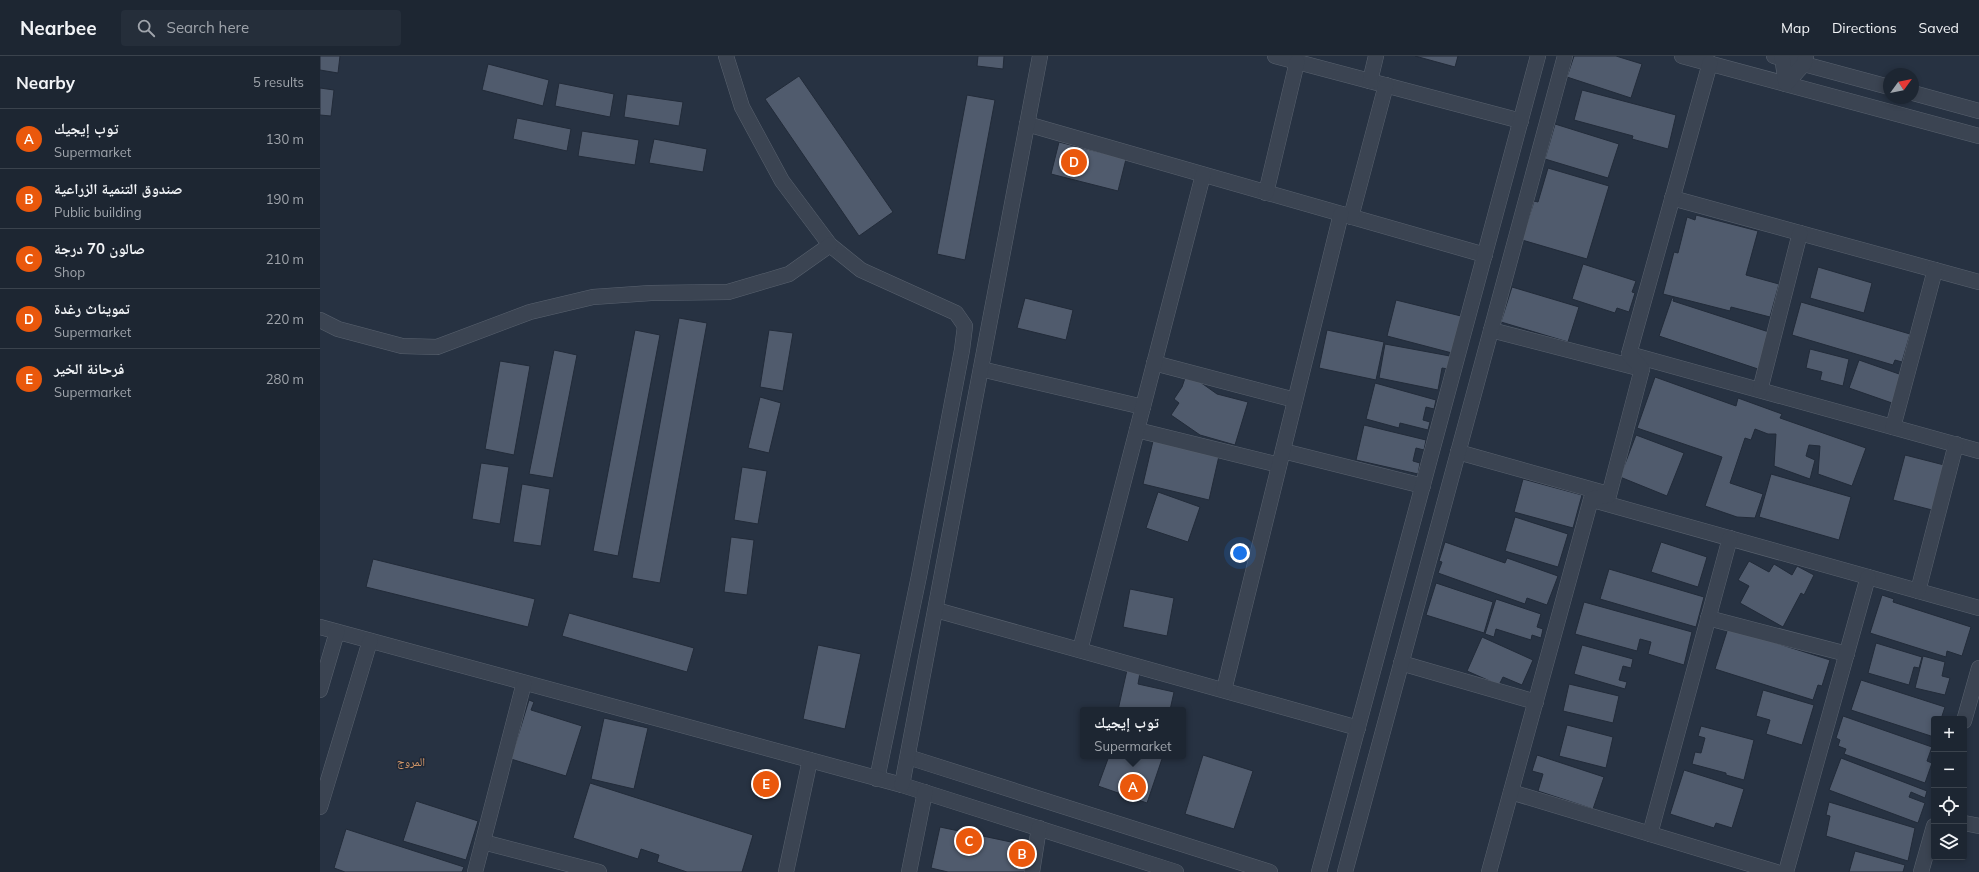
<!DOCTYPE html>
<html lang="en">
<head>
<meta charset="utf-8">
<style>
	body { margin:0; font-family:Mulish,"Noto Naskh Arabic",sans-serif; background:#252e3a; color:#f1f3f6 }
	.controls { position:absolute; right:12px; bottom:12px; display:grid; overflow:hidden; border-radius:4px; box-shadow:0 2px 6px #0003 }
	.controls button { width:36px; height:36px; display:grid; place-items:center; padding:0; border:0; border-bottom:1px solid #3b434d; background:#1d2632; color:#f1f3f6; font:20px sans-serif }
	.compass { position:absolute; left:1563px; top:12px; width:36px; height:36px; border-radius:50%; background:#1d2632; box-shadow:0 2px 6px #0003; rotate:57deg }
	.you { position:absolute; left:920px; top:497px; width:14px; height:14px; margin:-10px; border:3px solid #fff; border-radius:50%; background:#1a73e8; box-shadow:0 0 0 6px #1a73e833 }
	.badge { display:grid; place-items:center; width:26px; height:26px; border-radius:50%; background:#ea580c; color:#fff; font-size:13px; font-weight:700 }
	.pin { position:absolute; translate:-50% -50%; border:2px solid #fff; box-shadow:0 1px 4px #0006 }
	.popup { position:absolute; left:760px; top:651px; width:106px; height:52px; box-sizing:border-box; display:grid; place-content:center; border-radius:4px; background:#1d2632; filter:drop-shadow(0 1px 3px #0005); font-size:13px; white-space:nowrap; color:#a0a5ac }
	.popup b { font-size:15px; color:#f1f3f6 }
	.popup::after { content:''; position:absolute; left:50%; top:100%; margin-left:-8px; border:8px solid transparent; border-top-color:#1d2632 }
	.list { margin:0; padding:0; list-style:none }
	h2 { display:flex; justify-content:space-between; align-items:center; height:52px; margin:0; padding:0 16px; font-size:17px }
	h2 small { font-size:13px; font-weight:400; color:#a0a5ac }
	.list li { display:grid; grid-template-columns:26px 1fr auto; gap:12px; align-items:center; box-sizing:border-box; height:60px; padding:0 16px; border-top:1px solid #3b434d }
	.list b { display:block; font-size:15px; white-space:nowrap }
	.list p { margin:0; font-size:13px; white-space:nowrap; color:#a0a5ac }
	.list em { font-size:13px; font-style:normal; color:#a0a5ac }
	.icon { flex:none; width:22px; height:22px; fill:none; stroke:currentColor; stroke-width:2; stroke-linecap:round; stroke-linejoin:round }
	.map { position:relative; flex:none; width:1659px; height:816px; overflow:hidden }
	header { display:flex; align-items:center; gap:24px; box-sizing:border-box; height:56px; padding:0 20px; background:#1d2632; border-bottom:1px solid #3b434d }
	header strong { font-size:19px }
	nav { display:flex; gap:22px; margin-inline-start:auto; font-size:14px }
	.search { width:280px; height:36px; background:#252e3a; display:flex; align-items:center; gap:10px; box-sizing:border-box; padding:0 14px; border-radius:4px; color:#a0a5ac; font-size:15px }
	main { display:flex }
	aside { flex:1; background:#1d2632 }
	.map>svg:first-child { display:block }
	.building { fill:#505b6d; stroke:#222b39 }
	.lines { fill:none; stroke-linecap:round; stroke-linejoin:round }
	.minor-casing { stroke:#59626f; stroke-width:16 }
	.minor { stroke:#3b4452; stroke-width:15 }
	.labels { text-anchor:middle; dominant-baseline:central; stroke-width:3; stroke-linejoin:round; paint-order:stroke }
	.neighbourhood-label { font-size:12px; fill:#d59869; stroke:#202937 }
</style>
</head>
<body>
<header>
<strong>Nearbee</strong>
<div class="search"><svg class="icon" aria-label="search" viewBox="0 0 24 24"><circle cx="10" cy="10" r="6"/><path d="M15 15l6 6"/></svg>Search here</div>
<nav><a>Map</a><a>Directions</a><a>Saved</a></nav>
</header>
<main>
<aside>
<h2>Nearby<small>5 results</small></h2>
<ul class="list">
<li><span class="badge">A</span><div><b>توب إيجيك</b><p>Supermarket</p></div><em>130 m</em></li>
<li><span class="badge">B</span><div><b>صندوق التنمية الزراعية</b><p>Public building</p></div><em>190 m</em></li>
<li><span class="badge">C</span><div><b>صالون 70 درجة</b><p>Shop</p></div><em>210 m</em></li>
<li><span class="badge">D</span><div><b>تمويناث رغدة</b><p>Supermarket</p></div><em>220 m</em></li>
<li><span class="badge">E</span><div><b>فرحانة الخير</b><p>Supermarket</p></div><em>280 m</em></li>
</ul>
</aside>
<div class="map">
<svg width="1659" height="816" viewBox="0 0 1659 816">
	<rect width="100%" height="100%" fill="#273242"/>
	<g class="building">
		<path d="M0,0H20L18,17L0,14Z"/>
		<path d="M658,0H684L683,13L657,10Z"/>
		<path d="M1095,0H1138L1135,11Z"/>
		<path d="M1254,0H1296L1322,8L1311,42L1247,21Z"/>
		<path d="M168,8L229,24L223,50L162,34Z"/>
		<path d="M479,20L573,156L539,180L445,43Z"/>
		<path d="M239,27L294,38L290,61L235,50Z"/>
		<path d="M0,32L14,34L11,60L0,59Z"/>
		<path d="M1262,34L1356,59L1348,93L1312,83L1313,80L1254,64Z"/>
		<path d="M307,38L363,46L359,70L304,61Z"/>
		<path d="M647,39L675,44L645,204L617,198Z"/>
		<path d="M197,62L251,73L247,95L193,83Z"/>
		<path d="M1235,68L1299,88L1288,122L1225,103Z"/>
		<path d="M262,75L319,84L315,109L258,100Z"/>
		<path d="M334,83L387,93L383,116L329,107Z"/>
		<path d="M739,86L806,103L798,135L731,118Z"/>
		<path d="M1228,112L1289,130L1267,203L1202,184L1214,145L1218,146Z"/>
		<path d="M1376,159L1438,175L1426,219L1459,228L1450,261L1411,251L1410,255L1343,238L1354,196L1358,197L1367,161L1375,164Z"/>
		<path d="M1263,208L1316,225L1312,236L1315,237L1309,256L1297,252L1295,257L1252,243Z"/>
		<path d="M1498,211L1552,227L1544,257L1490,242Z"/>
		<path d="M1192,231L1259,251L1248,286L1181,266Z"/>
		<path d="M705,242L753,254L746,284L697,272Z"/>
		<path d="M1352,242H1354L1353,245L1452,277L1441,314L1339,280Z"/>
		<path d="M1076,244L1141,260L1132,297L1067,280Z"/>
		<path d="M1481,246L1590,278L1582,306L1575,304L1573,309L1472,279Z"/>
		<path d="M359,262L387,267L340,527L312,522Z"/>
		<path d="M315,274L340,279L298,500L273,495Z"/>
		<path d="M449,274L473,277L463,335L440,331Z"/>
		<path d="M1007,274L1064,286L1056,324L999,312Z"/>
		<path d="M1065,288L1130,300L1128,313L1122,312L1118,334L1059,322Z"/>
		<path d="M1490,293L1529,303L1523,330L1500,324L1502,316L1486,312Z"/>
		<path d="M234,294L257,299L233,422L209,418Z"/>
		<path d="M1539,304L1582,319L1572,347L1529,332Z"/>
		<path d="M180,305L210,310L194,399L165,393Z"/>
		<path d="M1335,321L1416,350L1418,342L1462,358L1460,362L1546,392L1532,430L1498,418L1500,390L1489,389L1486,400L1495,404L1490,423L1454,410L1456,378H1448L1435,373L1431,384L1425,382L1410,427L1443,438L1435,462L1417,461L1385,450L1402,401L1317,372Z"/>
		<path d="M865,322L880,326L897,338L928,346L915,389L880,379L851,359L859,347L854,343L862,331Z"/>
		<path d="M1055,327L1116,344L1114,353L1106,351L1103,364L1110,366L1108,374L1080,367L1079,372L1046,363Z"/>
		<path d="M440,341L461,347L449,397L428,392Z"/>
		<path d="M1044,369L1106,384L1104,394L1096,392L1093,405L1100,407L1098,418L1036,404Z"/>
		<path d="M1316,379L1364,397L1347,440L1300,421Z"/>
		<path d="M833,385L899,400L889,444L823,428Z"/>
		<path d="M1585,399L1632,411L1620,456L1573,444Z"/>
		<path d="M161,407L189,411L180,468L152,463Z"/>
		<path d="M422,411L447,415L438,468L414,464Z"/>
		<path d="M1451,418L1531,441L1519,484L1439,461Z"/>
		<path d="M1203,423L1262,439L1253,472L1194,456Z"/>
		<path d="M202,428L230,433L221,490L193,486Z"/>
		<path d="M838,436L880,451L868,486L826,472Z"/>
		<path d="M1195,461L1248,478L1238,511L1185,495Z"/>
		<path d="M411,481L434,484L427,539L404,536Z"/>
		<path d="M1125,486L1185,507L1187,502L1238,520L1227,549L1207,542L1205,548L1118,517L1122,506L1119,505Z"/>
		<path d="M1341,486L1387,501L1378,531L1331,516Z"/>
		<path d="M53,503L215,543L208,571L46,531Z"/>
		<path d="M1429,505L1449,516L1454,508L1472,519L1477,510L1494,519L1484,539L1481,537L1463,571L1420,547L1429,530L1418,524Z"/>
		<path d="M1289,513L1384,541L1376,571L1280,543Z"/>
		<path d="M1116,527L1173,546L1164,577L1106,559Z"/>
		<path d="M810,533L854,542L847,580L803,571Z"/>
		<path d="M1562,539L1574,543L1573,546L1651,571L1642,600L1627,595L1626,601L1550,577Z"/>
		<path d="M1176,543L1221,558L1217,571L1223,573L1221,582L1212,579L1211,584L1176,573L1174,581L1165,578Z"/>
		<path d="M1264,546L1372,576L1364,609L1328,598L1331,586L1320,583L1317,595L1255,578Z"/>
		<path d="M249,557L374,592L367,616L242,580Z"/>
		<path d="M1408,572L1510,604L1502,630L1498,629L1493,644L1395,613Z"/>
		<path d="M1162,581L1213,604L1202,629L1183,621L1179,629L1147,615Z"/>
		<path d="M1556,587L1602,601L1599,612L1594,611L1589,629L1548,617Z"/>
		<path d="M498,589L541,598L525,673L483,663Z"/>
		<path d="M1262,589L1313,603L1311,612L1303,610L1299,624L1307,626L1305,633L1254,618Z"/>
		<path d="M1603,600L1625,606L1622,620L1630,622L1625,639L1595,632Z"/>
		<path d="M807,614L820,617L818,628L854,636L850,654H798Z"/>
		<path d="M1541,624L1625,651L1621,663H1614V681L1531,654Z"/>
		<path d="M1249,628L1299,640L1293,667L1243,655Z"/>
		<path d="M1443,634L1494,649L1482,689L1446,678L1450,664L1436,660Z"/>
		<path d="M209,644L214,646L211,654L262,670L246,720L191,703Z"/>
		<path d="M1523,660L1612,691L1607,705L1612,707L1605,727L1524,698L1526,693L1518,690L1520,684L1516,682Z"/>
		<path d="M284,662L328,672L314,733L271,723Z"/>
		<path d="M1247,669L1293,681L1286,712L1239,700Z"/>
		<path d="M1381,670L1434,684L1424,724L1406,719V717L1372,708L1375,696L1381,697L1385,682L1378,680Z"/>
		<path d="M883,699L933,715L914,773L865,758Z"/>
		<path d="M1217,699L1284,721L1273,753L1218,735L1223,718L1212,715Z"/>
		<path d="M789,700H843L827,747L778,730Z"/>
		<path d="M1521,702L1607,735L1605,742L1591,736L1589,741L1605,747L1598,767L1509,734Z"/>
		<path d="M1364,714L1424,733L1412,772L1396,767L1394,772L1350,758Z"/>
		<path d="M270,727L433,779L422,816H367L337,806L339,799L321,793L318,803L253,782Z"/>
		<path d="M96,745L158,765L146,804L83,785Z"/>
		<path d="M1509,746L1595,772L1588,805L1506,780L1510,760L1506,759Z"/>
		<path d="M620,771L710,790L705,816H628L611,812Z"/>
		<path d="M26,773L144,811L142,816H25L14,812Z"/>
		<path d="M1535,795L1585,809L1583,816H1529Z"/>
	</g>
	<g class="lines">
		<g class="minor-casing">
			<g id="minor">
				<path d="M406,0L422,51L462,125L510,189L541,214L636,257L645,270L642,294L599,520L557,723"/>
				<path d="M955,0L1201,65"/>
				<path d="M1362,0L1659,80"/>
				<path d="M1454,0L1569,31"/>
				<path d="M1462,0L1466,28L1484,8L1486,0"/>
				<path d="M1050,25L1056,0"/>
				<path d="M1593,37L1659,55"/>
				<path d="M707,68L1165,199"/>
				<path d="M946,137L977,6"/>
				<path d="M1352,142L1659,226"/>
				<path d="M1031,161L1066,29"/>
				<path d="M0,264L18,273L82,290L117,291L210,256L273,241L331,237L408,236L469,218L510,189"/>
				<path d="M1171,274L1322,313"/>
				<path d="M1309,298L1659,395"/>
				<path d="M834,307L975,344"/>
				<path d="M661,313L823,351"/>
				<path d="M1440,334L1480,177"/>
				<path d="M1573,371L1615,214"/>
				<path d="M817,374L959,409"/>
				<path d="M963,395L1103,430"/>
				<path d="M1138,396L1288,438"/>
				<path d="M1273,444L1659,552"/>
				<path d="M1598,535L1636,388"/>
				<path d="M616,554L1038,672"/>
				<path d="M1388,562L1527,598"/>
				<path d="M0,571L582,729L856,816"/>
				<path d="M760,594L883,119"/>
				<path d="M1081,607L1216,646"/>
				<path d="M0,634L17,576"/>
				<path d="M904,634L1021,158"/>
				<path d="M1644,665L1659,612"/>
				<path d="M588,701L950,816"/>
				<path d="M582,729L720,0"/>
				<path d="M1191,736L1456,816"/>
				<path d="M0,751L50,585"/>
				<path d="M1644,767L1659,770"/>
				<path d="M1330,778L1410,482"/>
				<path d="M163,786L279,816"/>
				<path d="M155,816L204,627"/>
				<path d="M466,816L490,704"/>
				<path d="M589,816L605,736"/>
				<path d="M712,816L719,772"/>
				<path d="M999,816L1218,0"/>
				<path d="M1025,816L1245,0"/>
				<path d="M1169,816L1271,443L1289,439L1322,313L1309,298L1390,7"/>
				<path d="M1466,816L1548,521"/>
				<path d="M1601,816L1614,770"/>
			</g>
		</g>
		<use href="#minor" class="minor"/>
	</g>
	<g class="labels">
		<g class="neighbourhood-label">
			<text x="91" y="705">المروج</text>
		</g>
	</g>
</svg>
<div class="controls">
<button>+</button>
<button>−</button>
<button><svg class="icon" aria-label="locate" viewBox="0 0 24 24"><circle cx="12" cy="12" r="6"/><path d="M12 2v4M12 18v4M2 12h4M18 12h4"/></svg></button>
<button><svg class="icon" aria-label="layers" viewBox="0 0 24 24"><path d="M12 4l9 5-9 5-9-5zM3 14l9 5 9-5"/></svg></button>
</div>
<svg class="compass" viewBox="-18 -18 36 36"><path d="M0-13l5 13h-10z" fill="#e53935"/><path d="M0 13l5-13h-10z" fill="#a0a5ac"/></svg>
<div class="you"></div>
<div class="pin badge" style="left:813px;top:731px">A</div>
<div class="popup"><b>توب إيجيك</b>Supermarket</div>
<div class="pin badge" style="left:702px;top:798px">B</div>
<div class="pin badge" style="left:649px;top:785px">C</div>
<div class="pin badge" style="left:754px;top:106px">D</div>
<div class="pin badge" style="left:446px;top:728px">E</div>
</div>
</main>
</body>
</html>
